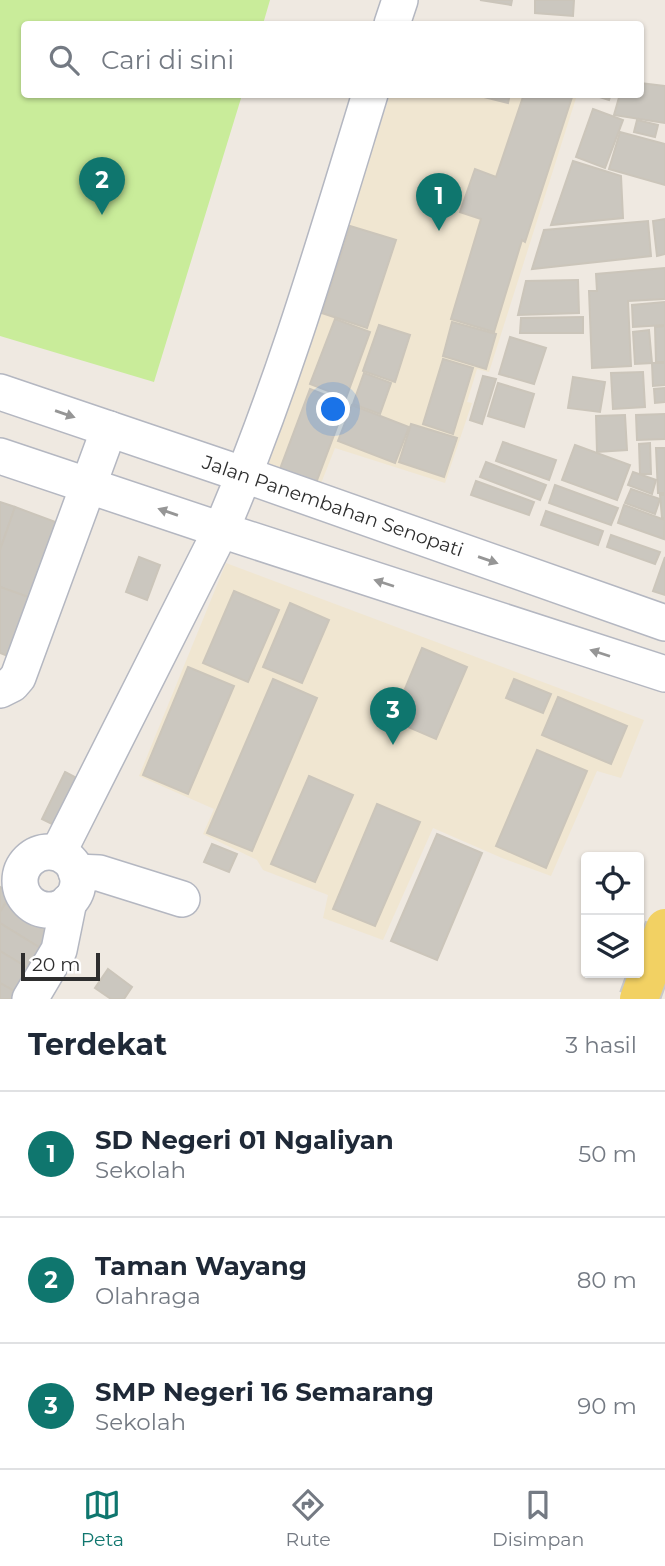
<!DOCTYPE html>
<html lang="id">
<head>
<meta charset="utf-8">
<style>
	body { margin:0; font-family:Montserrat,sans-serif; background:#f6f6f7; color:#1f2937 }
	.controls { position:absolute; right:21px; bottom:21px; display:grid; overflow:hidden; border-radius:7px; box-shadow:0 2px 5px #0004 }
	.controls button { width:63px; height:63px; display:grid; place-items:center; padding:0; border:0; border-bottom:2px solid #e0e1e3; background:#fff; color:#1f2937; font:35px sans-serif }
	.scale { position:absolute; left:21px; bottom:18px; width:79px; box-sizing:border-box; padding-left:7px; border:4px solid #2e2e2e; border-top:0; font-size:19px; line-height:24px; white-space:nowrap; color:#2e2e2e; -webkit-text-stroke:5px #fff; paint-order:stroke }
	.you { position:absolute; left:334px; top:410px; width:24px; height:24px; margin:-18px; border:5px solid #fff; border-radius:50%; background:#1a73e8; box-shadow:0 0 0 10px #1a73e833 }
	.badge { display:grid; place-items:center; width:46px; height:46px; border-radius:50%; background:#0f766e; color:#fff; font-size:23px; font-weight:700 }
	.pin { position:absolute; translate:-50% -58px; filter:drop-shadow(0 2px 4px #0008) }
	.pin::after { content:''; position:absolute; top:37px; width:24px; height:21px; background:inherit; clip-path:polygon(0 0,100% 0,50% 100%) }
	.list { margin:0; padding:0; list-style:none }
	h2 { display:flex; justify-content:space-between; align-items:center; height:91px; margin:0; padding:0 28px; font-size:30px }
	h2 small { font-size:23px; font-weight:400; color:#747a83 }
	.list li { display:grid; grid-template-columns:46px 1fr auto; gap:21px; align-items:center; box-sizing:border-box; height:126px; padding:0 28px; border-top:2px solid #e0e1e3 }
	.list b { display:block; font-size:26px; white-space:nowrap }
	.list p { margin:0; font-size:23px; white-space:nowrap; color:#747a83 }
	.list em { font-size:23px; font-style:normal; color:#747a83 }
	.icon { flex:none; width:38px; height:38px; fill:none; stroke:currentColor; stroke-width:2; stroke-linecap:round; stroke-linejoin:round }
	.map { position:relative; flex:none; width:665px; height:999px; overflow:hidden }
	.search { position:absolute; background:#fff; box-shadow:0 2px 5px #0004; left:21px; right:21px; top:21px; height:77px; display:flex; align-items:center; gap:18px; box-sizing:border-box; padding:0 24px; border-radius:7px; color:#747a83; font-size:26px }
	.sheet { height:469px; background:#fff }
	nav { display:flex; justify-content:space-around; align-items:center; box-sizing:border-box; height:98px; border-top:2px solid #e0e1e3; background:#fff; font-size:19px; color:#747a83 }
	nav a { display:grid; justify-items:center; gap:4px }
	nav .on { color:#0f766e }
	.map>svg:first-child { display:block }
	.education { fill:#f0e6d1 }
	.pitch { fill:#c9ec9a }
	.building { fill:#cbc7bf; stroke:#cbc5ba; stroke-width:2 }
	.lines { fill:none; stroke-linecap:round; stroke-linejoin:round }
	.minor-casing { stroke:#b4b7c1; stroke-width:38 }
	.minor { stroke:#fff; stroke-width:35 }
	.major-bridge-casing { stroke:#c9c9c9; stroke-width:42; stroke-linecap:butt }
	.major-bridge { stroke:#f2d163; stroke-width:38 }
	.oneway { fill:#969696 }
	.labels { text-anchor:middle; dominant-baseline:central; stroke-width:5; stroke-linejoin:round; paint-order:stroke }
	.street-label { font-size:19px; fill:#2e2e2e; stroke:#fff }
</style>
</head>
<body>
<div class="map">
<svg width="665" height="999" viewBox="0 0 665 999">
	<rect width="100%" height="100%" fill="#efe9e1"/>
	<g class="education">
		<path d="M390,95H577L489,372L477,369L467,402L472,403L445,483L335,448L320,486L266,468Z"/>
		<path d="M226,563L644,720L621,778L597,771L551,876L502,858L433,828L383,940L323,918L328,895L263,870L257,860L203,834L214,809L139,776Z"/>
	</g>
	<path class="pitch" d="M0,0H270L263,24H24V94L242,95L154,382L0,336Z"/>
	<g class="building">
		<path d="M480,0H512L511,5Z"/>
		<path d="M535,0H574L573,16L535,13Z"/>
		<path d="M640,83L665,86V123L614,115L620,94H640Z"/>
		<path d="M472,94H510L508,103Z"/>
		<path d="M524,94H573L525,242L522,240L494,332L451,319L481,219L460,212L475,169L496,177Z"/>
		<path d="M597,94H611L609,100L596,96Z"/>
		<path d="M593,109L623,120L605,168L576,157Z"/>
		<path d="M637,120L658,125L655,137L634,132Z"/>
		<path d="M620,132L665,144V185L609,169Z"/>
		<path d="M573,161L621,176L623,218L551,225Z"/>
		<path d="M665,219V254L657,256L653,221Z"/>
		<path d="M648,221L651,256L532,269L544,230Z"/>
		<path d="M350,226L396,240L367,328L322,313Z"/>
		<path d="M665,268V299L628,301L631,366L592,368L589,291H597L596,274Z"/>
		<path d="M578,280L579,313L518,315L526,281Z"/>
		<path d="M665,302V325L633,327L632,305Z"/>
		<path d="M583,317V333H520L521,318Z"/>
		<path d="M335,319L370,332L346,398L310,384Z"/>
		<path d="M452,322L496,334L486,369L443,356Z"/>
		<path d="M379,325L410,335L395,382L363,371Z"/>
		<path d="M665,326V362H656L655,327Z"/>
		<path d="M649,330L652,363L635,364L633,332Z"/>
		<path d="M510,337L546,348L534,384L499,374Z"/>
		<path d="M443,359L473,368L453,434L423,424Z"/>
		<path d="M652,363H665V385L653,386Z"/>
		<path d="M643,372L645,407L613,409L611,373Z"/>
		<path d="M364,373L391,383L380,414L353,404Z"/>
		<path d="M483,376L496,379L482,424L470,420Z"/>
		<path d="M573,377L605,382L600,412L568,408Z"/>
		<path d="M498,383L534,394L524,427L488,416Z"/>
		<path d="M665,388V402L655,403L654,389Z"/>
		<path d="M310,389L346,403L316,483L280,469Z"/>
		<path d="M352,405L409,427L395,463L338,441Z"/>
		<path d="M665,414V439L637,440L636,415Z"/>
		<path d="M625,415L627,450L597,452L596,416Z"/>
		<path d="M411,424L457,438L444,477L399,462Z"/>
		<path d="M503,442L556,460L549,480L496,461Z"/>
		<path d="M650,443L651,474H640L639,444Z"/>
		<path d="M575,445L630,465L617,500L562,480Z"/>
		<path d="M656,448H665V493H658Z"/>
		<path d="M486,462L546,485L540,500L480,477Z"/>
		<path d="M633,472L656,480L652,494L628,485Z"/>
		<path d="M476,481L534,502L529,515L471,495Z"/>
		<path d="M555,485L618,508L611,525L549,503Z"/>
		<path d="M631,489L660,499L655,514L625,503Z"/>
		<path d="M660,495H665V518H662Z"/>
		<path d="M0,502L15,507L0,550Z"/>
		<path d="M624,505L665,520L664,539L618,523Z"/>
		<path d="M15,507L61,524L34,599L0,587V550Z"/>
		<path d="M546,511L603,531L598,545L541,525Z"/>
		<path d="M611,535L660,552L655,564L607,547Z"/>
		<path d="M139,557L160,565L147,600L126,592Z"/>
		<path d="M665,557V595L653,591Z"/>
		<path d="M0,587L34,599L13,658L0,653Z"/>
		<path d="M234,591L279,610L248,682L203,663Z"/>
		<path d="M290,603L329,620L302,683L263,667Z"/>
		<path d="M422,648L467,667L436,739L392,720Z"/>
		<path d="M188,667L234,686L188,794L143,775Z"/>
		<path d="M273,679L317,698L252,851L207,833Z"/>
		<path d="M514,679L551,694L543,713L506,698Z"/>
		<path d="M558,697L627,726L611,764L542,735Z"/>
		<path d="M537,750L587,771L546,868L496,846Z"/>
		<path d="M65,772L86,783L64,830L42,819Z"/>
		<path d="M309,776L353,795L315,882L271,864Z"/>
		<path d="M377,804L420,822L375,926L333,909Z"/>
		<path d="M437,834L482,853L437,960L391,941Z"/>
		<path d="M212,844L237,854L229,872L204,862Z"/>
		<path d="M0,887L11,893L0,912Z"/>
		<path d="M9,898L56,927L42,949L0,923V912Z"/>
		<path d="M0,923L42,949L30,969L0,951Z"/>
		<path d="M0,951L30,969L16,992L0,983Z"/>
		<path d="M108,969L132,987L124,999H111L95,988Z"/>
		<path d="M0,983L16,992L12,999H0Z"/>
	</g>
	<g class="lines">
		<g class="minor-casing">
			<g id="minor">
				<path d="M392,24L400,0"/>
				<path d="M0,392L245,475L665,623"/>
				<path d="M0,456L221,530L665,674"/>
				<path d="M0,690L12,684L18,677L109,429"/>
				<circle cx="49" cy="881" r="29"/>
				<path d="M58,853L221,530C282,389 325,241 370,94"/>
				<path d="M76,872L99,873L182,899"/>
				<path d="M30,999L59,950L69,901"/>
			</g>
		</g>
		<use href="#minor" class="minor"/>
		<g class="major-bridge-casing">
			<path id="major-bridge" d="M639,999L665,928"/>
		</g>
		<use href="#major-bridge" class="major-bridge"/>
	</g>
	<defs><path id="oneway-solid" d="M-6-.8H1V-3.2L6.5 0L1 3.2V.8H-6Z" transform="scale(1.75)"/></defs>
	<g class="oneway">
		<use href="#oneway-solid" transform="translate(65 414) rotate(19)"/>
		<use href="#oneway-solid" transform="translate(168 512) rotate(-161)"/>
		<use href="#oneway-solid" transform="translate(488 560) rotate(19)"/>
		<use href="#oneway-solid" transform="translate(384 583) rotate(-162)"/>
		<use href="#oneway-solid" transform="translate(600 653) rotate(-162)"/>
	</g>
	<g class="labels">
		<g class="street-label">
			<text transform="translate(333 506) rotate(19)">Jalan Panembahan Senopati</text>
		</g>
	</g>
</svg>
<div class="controls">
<button><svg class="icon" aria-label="locate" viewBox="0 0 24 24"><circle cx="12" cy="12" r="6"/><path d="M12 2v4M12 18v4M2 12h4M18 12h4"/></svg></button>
<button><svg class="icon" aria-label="layers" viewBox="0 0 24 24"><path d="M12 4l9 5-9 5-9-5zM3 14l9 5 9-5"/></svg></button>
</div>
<div class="scale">20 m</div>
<div class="you"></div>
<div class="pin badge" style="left:439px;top:231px">1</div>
<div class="pin badge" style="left:102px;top:215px">2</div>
<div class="pin badge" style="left:393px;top:745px">3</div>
<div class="search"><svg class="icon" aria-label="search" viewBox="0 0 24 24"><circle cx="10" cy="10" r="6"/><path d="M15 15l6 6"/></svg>Cari di sini</div>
</div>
<section class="sheet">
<h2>Terdekat<small>3 hasil</small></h2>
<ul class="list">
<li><span class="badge">1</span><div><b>SD Negeri 01 Ngaliyan</b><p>Sekolah</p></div><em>50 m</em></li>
<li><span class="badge">2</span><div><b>Taman Wayang</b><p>Olahraga</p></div><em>80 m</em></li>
<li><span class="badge">3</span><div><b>SMP Negeri 16 Semarang</b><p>Sekolah</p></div><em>90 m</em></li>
</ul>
</section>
<nav>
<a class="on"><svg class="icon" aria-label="map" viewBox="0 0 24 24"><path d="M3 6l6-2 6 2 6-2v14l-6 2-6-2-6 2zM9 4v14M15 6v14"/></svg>Peta</a>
<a><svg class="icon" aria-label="directions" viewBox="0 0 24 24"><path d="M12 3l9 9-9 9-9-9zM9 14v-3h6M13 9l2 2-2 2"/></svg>Rute</a>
<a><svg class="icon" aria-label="saved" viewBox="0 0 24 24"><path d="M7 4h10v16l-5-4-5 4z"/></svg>Disimpan</a>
</nav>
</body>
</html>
